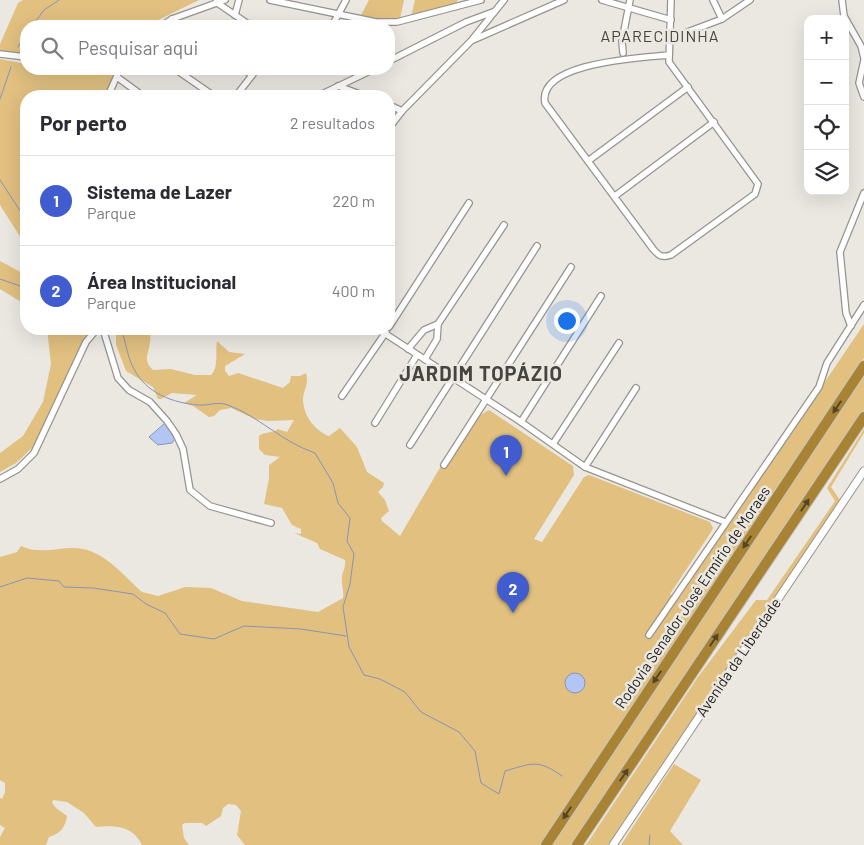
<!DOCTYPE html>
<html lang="pt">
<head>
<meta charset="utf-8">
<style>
	body { margin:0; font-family:Barlow,sans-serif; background:#f2f2f3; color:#2b2b33 }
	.controls { position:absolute; right:15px; top:15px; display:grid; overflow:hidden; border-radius:10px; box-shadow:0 5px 20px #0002 }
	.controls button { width:45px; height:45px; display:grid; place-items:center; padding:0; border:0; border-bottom:1px solid #e1e1e2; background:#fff; color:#2b2b33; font:25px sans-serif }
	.you { position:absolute; left:566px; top:320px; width:18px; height:18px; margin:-12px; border:4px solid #fff; border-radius:50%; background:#1a73e8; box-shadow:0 0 0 8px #1a73e833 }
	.badge { display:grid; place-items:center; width:32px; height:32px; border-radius:50%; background:#415ccf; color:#fff; font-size:16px; font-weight:700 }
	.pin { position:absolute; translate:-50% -41px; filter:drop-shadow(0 1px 2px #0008) }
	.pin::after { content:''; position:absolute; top:26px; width:18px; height:15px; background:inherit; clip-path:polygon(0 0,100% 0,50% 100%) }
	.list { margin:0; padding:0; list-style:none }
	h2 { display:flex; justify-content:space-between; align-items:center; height:65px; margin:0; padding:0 20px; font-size:21px }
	h2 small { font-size:16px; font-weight:400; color:#7c7c81 }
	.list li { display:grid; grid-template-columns:32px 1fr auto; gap:15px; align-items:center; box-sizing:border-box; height:90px; padding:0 20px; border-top:1px solid #e1e1e2 }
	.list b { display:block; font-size:19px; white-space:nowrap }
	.list p { margin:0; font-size:16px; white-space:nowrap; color:#7c7c81 }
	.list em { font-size:16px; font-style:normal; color:#7c7c81 }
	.icon { flex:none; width:28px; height:28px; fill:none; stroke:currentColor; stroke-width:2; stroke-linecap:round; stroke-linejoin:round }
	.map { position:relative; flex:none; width:864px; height:845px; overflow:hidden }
	.search { position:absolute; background:#fff; box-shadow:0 5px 20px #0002; left:20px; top:20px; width:375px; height:55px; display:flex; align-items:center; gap:12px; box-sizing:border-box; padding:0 18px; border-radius:20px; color:#7c7c81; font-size:19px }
	.panel { position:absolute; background:#fff; box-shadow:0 5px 20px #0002; left:20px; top:90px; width:375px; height:245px; border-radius:20px }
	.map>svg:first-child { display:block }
	.green { fill:#e1c080 }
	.water { fill:#b3c5f5; stroke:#8894b5 }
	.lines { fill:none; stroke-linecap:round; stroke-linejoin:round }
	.stream { stroke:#8894b5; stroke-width:1 }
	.minor-casing { stroke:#97948f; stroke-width:8 }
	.tertiary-casing { stroke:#97948f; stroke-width:9 }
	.motorway-casing { stroke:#c6c6c5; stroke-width:12 }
	.minor { stroke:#fff; stroke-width:5.5 }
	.tertiary { stroke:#fff; stroke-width:7 }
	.motorway { stroke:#a98334; stroke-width:10 }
	.oneway { fill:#534528 }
	.labels { text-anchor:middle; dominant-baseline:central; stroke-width:5; stroke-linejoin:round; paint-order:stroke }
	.street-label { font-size:15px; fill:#242321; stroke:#ebe8e2 }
	.neighbourhood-label { font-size:16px; letter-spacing:1px; fill:#46443f; stroke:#ebe8e2 }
	.district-label { font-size:20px; font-weight:bold; letter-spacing:1px; fill:#46443f; stroke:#ebe8e2 }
</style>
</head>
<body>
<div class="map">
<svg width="864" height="845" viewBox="0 0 864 845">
	<rect width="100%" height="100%" fill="#ebe8e2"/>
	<g class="green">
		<path d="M23,0H199L146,26H26V54L0,51V44L18,3Z"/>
		<path d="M369,0H404L400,19L376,18L361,15Z"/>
		<path d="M415,0H458L454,5L411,17Z"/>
		<path d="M0,59L26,64V69H117L105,96H26V246L0,205Z"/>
		<path d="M0,261L26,275V305L0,289Z"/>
		<path d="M864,324V358L540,845H245L237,835L241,811L236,805L228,804L223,808L221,816L206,826L202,823H185L182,825L184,838L189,845H142C133,826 115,825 96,827L84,813L67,802L53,800L52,803L56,808L67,816C65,828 61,833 49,837L46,845H0V837L5,828L0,825V798L2,799L5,792V783L0,780V557L17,552L21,546C42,556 62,545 83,549C106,553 125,577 142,592L158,596L185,587L211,588L242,601L318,612L343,598C344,590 341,584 342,577C343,570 346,567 345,560L320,549L317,543L294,533L301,534V529L292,525L282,508L264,504L269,478V465L280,457L265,455L259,449V436C265,431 272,434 278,429L287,432L294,420L268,421L255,419L231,408L220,410L214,416L209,417L193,406L184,403L197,395L172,393L161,399H158L153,387L126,371L116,345V329H149C150,333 151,338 150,342C149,354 142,360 153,370L171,369L195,375H211C219,368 215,351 217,341L229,352L245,354L225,366V371L229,376L238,373L283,388L290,382L291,376H300L306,373C309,386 304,388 303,399C303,415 315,431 329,436L340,428L357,447L367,472L384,483L383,487L378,492L385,500L389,511L381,518L382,521L400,536L441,466L445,468L477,417L489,410L573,466L574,475L534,539L542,542L584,477L589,475L710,522L713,528L711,532L670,594L679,598Z"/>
		<path d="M47,329H94L83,343L33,447L16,463L0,472V453L23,436L43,402L51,364Z"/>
		<path d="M864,375V411L574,845H551Z"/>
		<path d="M864,429V433L831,487L840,500L608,845H586L698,677L756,600H767L835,501L827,488Z"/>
		<path d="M674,764L701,780L670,831L683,845H621Z"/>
	</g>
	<g class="water">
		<path d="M165,423L175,439L172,443L158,445L149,437Z"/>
		<circle cx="575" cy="683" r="10"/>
	</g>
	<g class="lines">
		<g class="stream">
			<path d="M32,26L44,10L59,0"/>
			<path d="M18,47L26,34"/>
			<path d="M0,99L11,67"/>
			<path d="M0,180L26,220"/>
			<path d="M0,279L26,288"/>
			<path d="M121,329C126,341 127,357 134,369C146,393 173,403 198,405C209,406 217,401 228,405C260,417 282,442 315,453L333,483L338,503L350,518L347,541L354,554L350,584L343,607L349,647L364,675"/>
			<path d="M0,587L27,578L59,581L64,587L93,588L133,594L146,604L165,613L180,634L214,639L244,626L301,629L346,636"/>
			<path d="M364,675L380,679L405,692L421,712L459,732L475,751L481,783L499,794L505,771C533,763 538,759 562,776"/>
			<path d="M649,845L650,835"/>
		</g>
		<g class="minor-casing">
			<g id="minor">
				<path d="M270,0L376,22H397L481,0"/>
				<path d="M602,0L671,20"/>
				<path d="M713,0L722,19"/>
				<path d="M842,0L844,16L861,46L864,58"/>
				<path d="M216,2L251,26"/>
				<path d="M235,15L239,0"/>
				<path d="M172,19L183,26"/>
				<path d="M161,26L172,19L225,0"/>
				<path d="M332,26L346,0"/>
				<path d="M669,39L722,19L750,0"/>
				<path d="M473,40L564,0"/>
				<path d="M623,53L622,41L630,0"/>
				<path d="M0,54L26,57"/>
				<path d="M668,55C642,58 537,62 545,103L653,249C659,256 662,258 671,255L755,194L758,184L669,62L671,0"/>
				<path d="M864,60L859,83L864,97"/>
				<path d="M389,61L466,22L493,12"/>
				<path d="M175,69L214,96"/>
				<path d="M243,69L252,75"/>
				<path d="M117,77L143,96"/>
				<path d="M338,86L365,96"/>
				<path d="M108,96L120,69"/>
				<path d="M236,96L257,69"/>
				<path d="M318,96L374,69"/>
				<path d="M389,105L402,111"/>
				<path d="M389,128L402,111L471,41L504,0"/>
				<path d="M588,161L688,87"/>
				<path d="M615,196L714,122"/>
				<path d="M851,326L846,313L840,252L864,193"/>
				<path d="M389,327L469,203"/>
				<path d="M103,329L118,378L129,390L150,402L167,421L176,434L183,449L190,490L210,506L271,523"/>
				<path d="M378,329L521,422L585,467L725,522"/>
				<path d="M408,349L424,330L438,324"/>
				<path d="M425,359L437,339L438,324L504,225"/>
				<path d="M342,396L386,332"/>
				<path d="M521,422L601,296"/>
				<path d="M375,423L417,355"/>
				<path d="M553,444L619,343"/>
				<path d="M410,445L537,246"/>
				<path d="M444,465L571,267"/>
				<path d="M585,467L636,388"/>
				<path d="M0,479L18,469L34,453L86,342L97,329"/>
				<path d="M649,635L819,387L827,363L864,305"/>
			</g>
		</g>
		<g class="tertiary-casing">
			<path id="tertiary" d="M613,845L864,471"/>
		</g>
		<g class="motorway-casing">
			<g id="motorway">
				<path d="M546,845L864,366"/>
				<path d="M577,845L864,417"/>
			</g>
		</g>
		<use href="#minor" class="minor"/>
		<use href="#tertiary" class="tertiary"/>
		<use href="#motorway" class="motorway"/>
	</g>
	<defs><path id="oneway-solid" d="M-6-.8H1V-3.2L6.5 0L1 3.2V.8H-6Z" transform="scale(1.25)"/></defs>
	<g class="oneway">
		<use href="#oneway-solid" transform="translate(837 407) rotate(124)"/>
		<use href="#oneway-solid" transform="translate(805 505) rotate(-56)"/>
		<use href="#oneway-solid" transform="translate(747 542) rotate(124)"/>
		<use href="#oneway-solid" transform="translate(714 640) rotate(-56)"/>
		<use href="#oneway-solid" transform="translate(657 677) rotate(124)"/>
		<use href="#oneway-solid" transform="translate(624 775) rotate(-56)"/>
		<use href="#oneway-solid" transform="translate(567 813) rotate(124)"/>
	</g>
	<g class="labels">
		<g class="street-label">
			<text transform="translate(692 597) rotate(-56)">Rodovia Senador José Ermírio de Moraes</text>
			<text transform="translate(738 657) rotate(-56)">Avenida da Liberdade</text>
		</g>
		<g class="neighbourhood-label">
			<text x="660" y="35">APARECIDINHA</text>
		</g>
		<g class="district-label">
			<text x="481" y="373">JARDIM TOPÁZIO</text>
		</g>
	</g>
</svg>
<div class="controls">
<button>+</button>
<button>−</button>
<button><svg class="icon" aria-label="locate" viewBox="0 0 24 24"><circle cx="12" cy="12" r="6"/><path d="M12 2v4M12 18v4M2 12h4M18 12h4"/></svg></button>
<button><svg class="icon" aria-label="layers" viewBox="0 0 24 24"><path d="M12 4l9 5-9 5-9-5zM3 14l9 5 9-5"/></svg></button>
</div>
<div class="you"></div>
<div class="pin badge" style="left:506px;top:476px">1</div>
<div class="pin badge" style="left:513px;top:613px">2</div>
<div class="search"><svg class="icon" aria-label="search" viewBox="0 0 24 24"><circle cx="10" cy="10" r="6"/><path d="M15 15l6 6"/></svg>Pesquisar aqui</div>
<section class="panel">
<h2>Por perto<small>2 resultados</small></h2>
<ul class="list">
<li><span class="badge">1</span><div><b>Sistema de Lazer</b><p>Parque</p></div><em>220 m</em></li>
<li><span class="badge">2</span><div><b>Área Institucional</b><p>Parque</p></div><em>400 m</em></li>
</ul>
</section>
</div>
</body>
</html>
